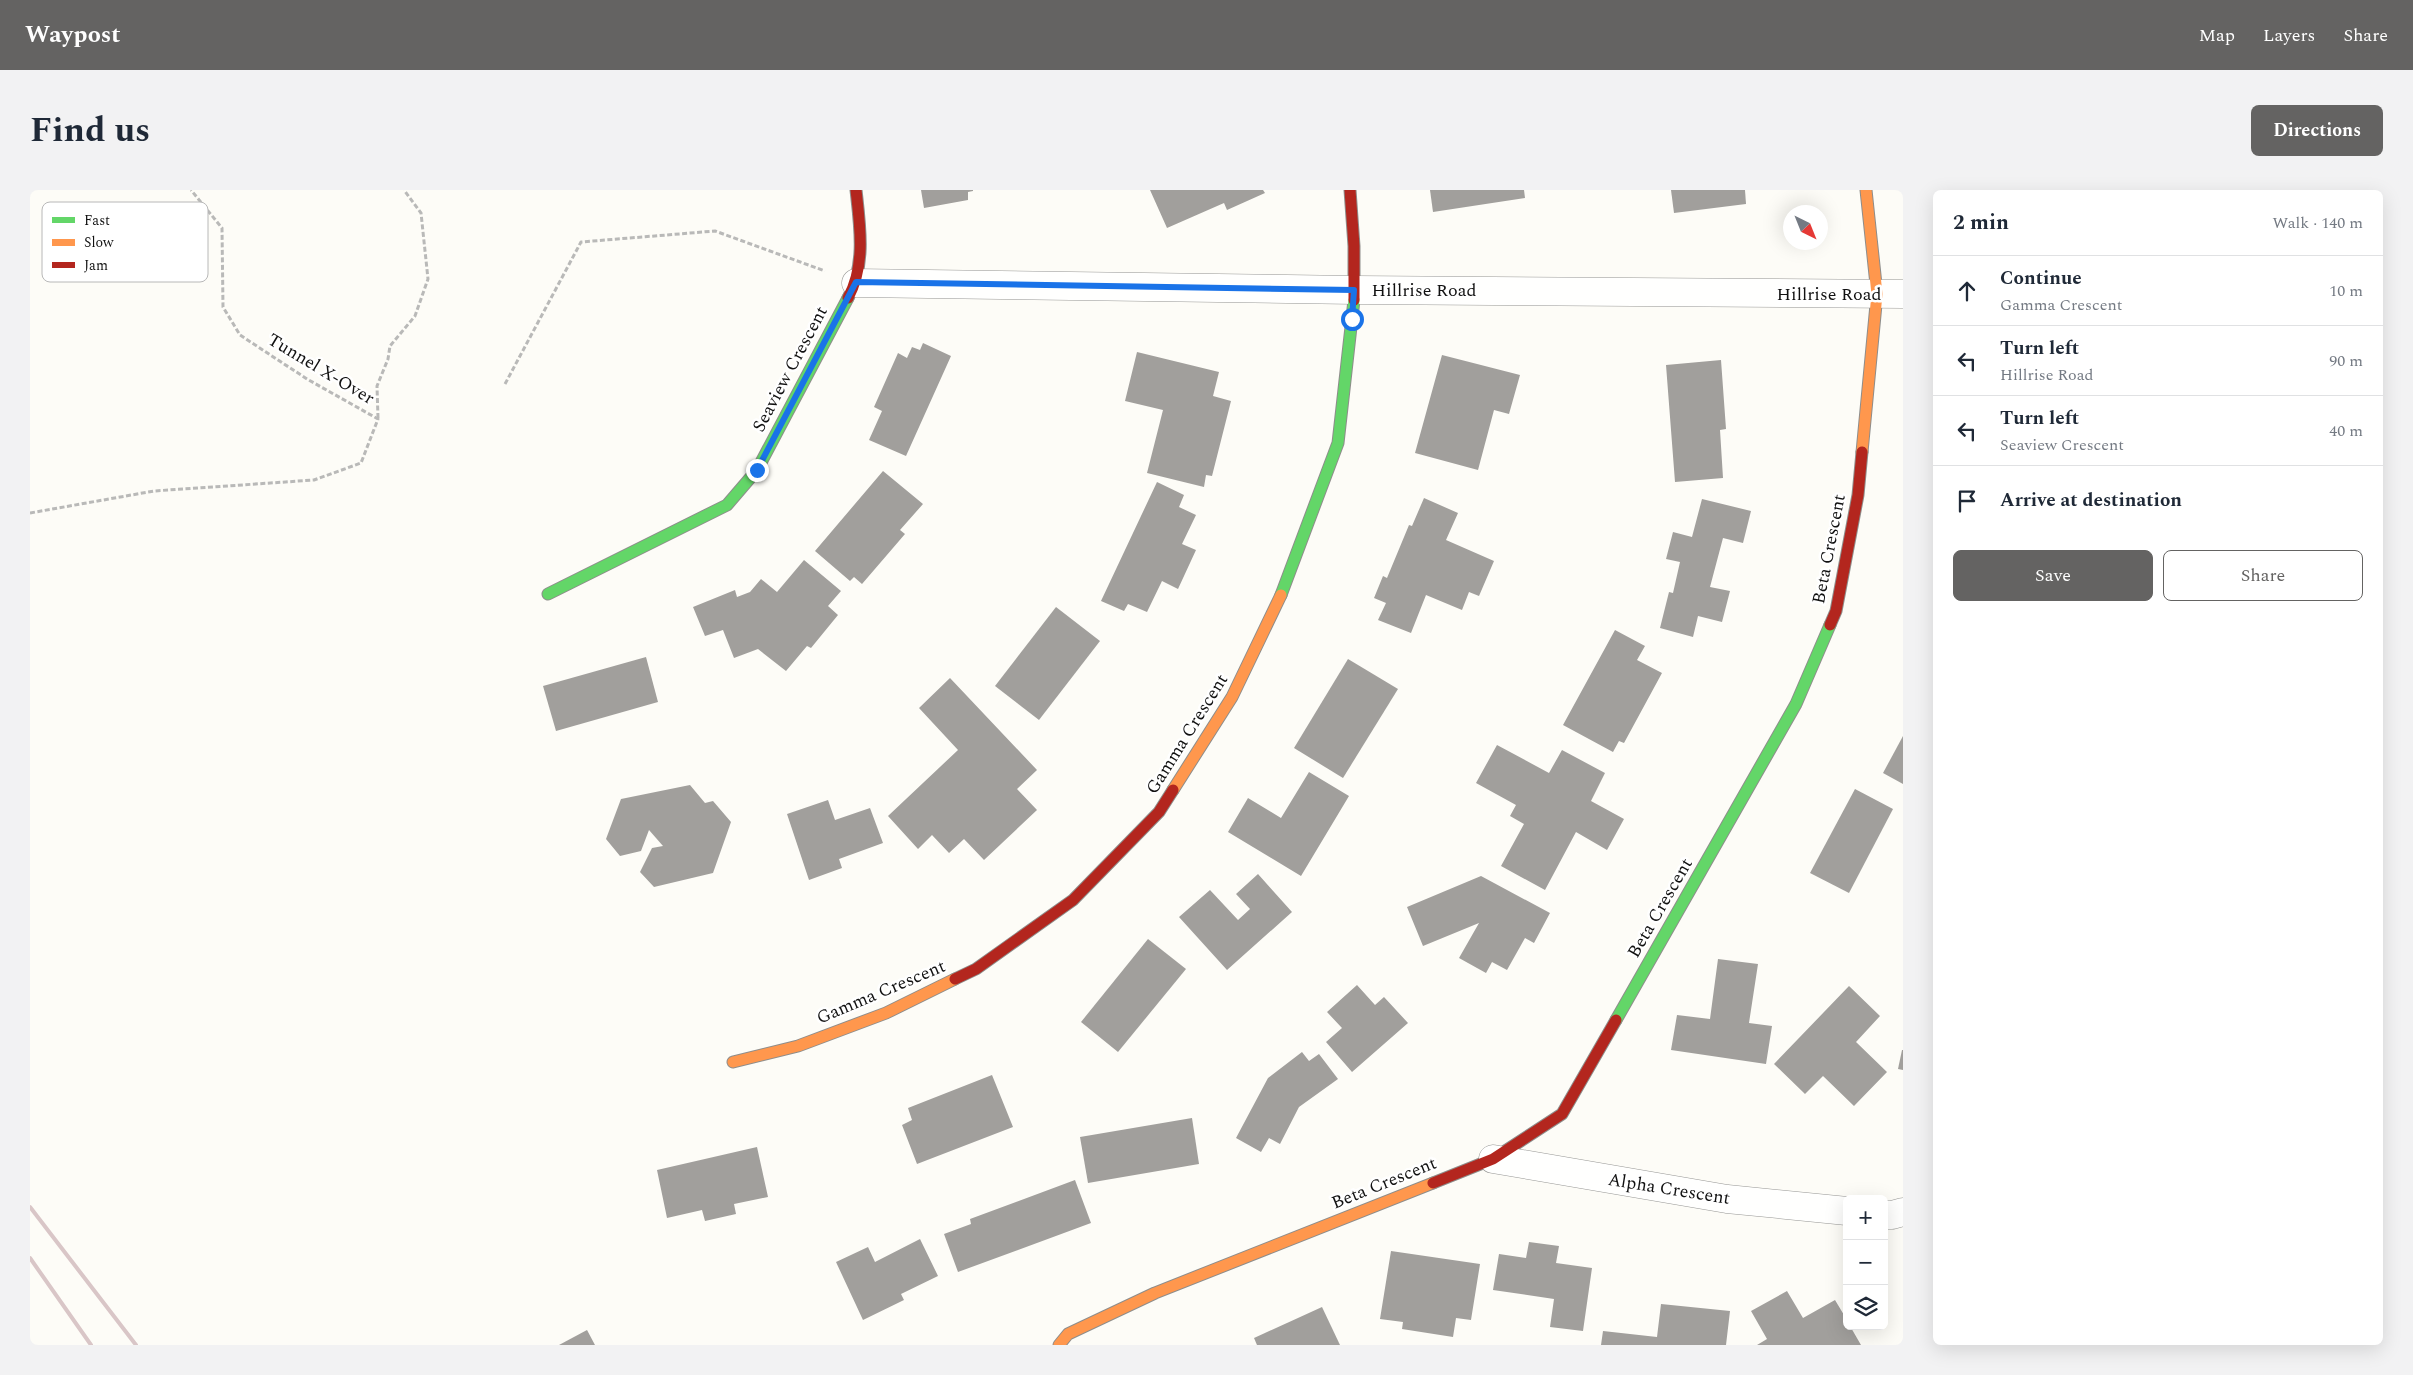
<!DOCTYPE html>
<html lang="en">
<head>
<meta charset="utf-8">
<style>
	body { margin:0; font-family:Spectral,serif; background:#f2f2f3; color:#1f2937 }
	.controls { position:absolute; right:15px; bottom:15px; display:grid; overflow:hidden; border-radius:8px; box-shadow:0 5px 20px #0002 }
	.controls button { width:45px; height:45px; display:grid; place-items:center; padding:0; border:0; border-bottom:1px solid #e0e1e3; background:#fff; color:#1f2937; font:25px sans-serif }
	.compass { position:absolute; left:1753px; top:15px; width:45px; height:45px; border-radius:50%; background:#fff; box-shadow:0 5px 20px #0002; rotate:137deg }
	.stop { position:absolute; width:15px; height:15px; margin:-11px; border:4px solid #1a73e8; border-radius:50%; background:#fff }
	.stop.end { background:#1a73e8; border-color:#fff; box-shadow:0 1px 5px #0008 }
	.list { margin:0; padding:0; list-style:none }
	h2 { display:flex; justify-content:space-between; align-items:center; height:65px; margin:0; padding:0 20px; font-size:21px }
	h2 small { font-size:16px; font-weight:400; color:#747a83 }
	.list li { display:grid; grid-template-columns:32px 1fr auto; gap:15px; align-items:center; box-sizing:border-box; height:70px; padding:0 20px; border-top:1px solid #e0e1e3 }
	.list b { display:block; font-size:19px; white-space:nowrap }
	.list p { margin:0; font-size:16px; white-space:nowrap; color:#747a83 }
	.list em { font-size:16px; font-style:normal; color:#747a83 }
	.actions { display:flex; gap:10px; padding:15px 20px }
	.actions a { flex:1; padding:11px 0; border:1px solid #646362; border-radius:8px; text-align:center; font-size:18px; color:#646362 }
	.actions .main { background:#646362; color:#fff }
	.icon { flex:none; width:28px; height:28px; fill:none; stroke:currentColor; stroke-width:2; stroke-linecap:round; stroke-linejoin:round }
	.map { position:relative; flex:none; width:1873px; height:1155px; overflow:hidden; border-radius:8px }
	header { display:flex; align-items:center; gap:30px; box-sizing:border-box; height:70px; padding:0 25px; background:#646362; color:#fff }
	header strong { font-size:24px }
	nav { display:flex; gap:28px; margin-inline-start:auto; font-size:18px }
	.intro { display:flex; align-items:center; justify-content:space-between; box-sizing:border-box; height:120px; padding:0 30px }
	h1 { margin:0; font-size:35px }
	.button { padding:12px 22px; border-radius:8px; background:#646362; color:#fff; font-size:18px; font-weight:700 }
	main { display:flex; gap:30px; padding:0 30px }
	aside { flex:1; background:#fff; border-radius:8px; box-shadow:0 5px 20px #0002 }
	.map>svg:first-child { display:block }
	.building { fill:#a19f9c }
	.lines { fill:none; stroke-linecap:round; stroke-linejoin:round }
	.street-casing { stroke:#979795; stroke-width:29 }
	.fast-casing { stroke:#8e8d8b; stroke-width:13 }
	.slow-casing { stroke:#8e8d8b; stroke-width:13 }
	.jam-casing { stroke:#8e8d8b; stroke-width:13 }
	.path { stroke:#b9b9b8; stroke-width:3; stroke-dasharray:5 2.5; stroke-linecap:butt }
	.street { stroke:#fffffe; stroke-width:28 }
	.fast { stroke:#63d668; stroke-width:11 }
	.slow { stroke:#ff974d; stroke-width:11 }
	.jam { stroke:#b3261e; stroke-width:11 }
	.rail { stroke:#d9c6c7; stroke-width:4 }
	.route { stroke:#1a73e8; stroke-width:6 }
	.labels { text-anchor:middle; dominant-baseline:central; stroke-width:5; stroke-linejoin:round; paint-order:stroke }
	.street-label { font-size:18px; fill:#111; stroke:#fff }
	.key { fill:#fff; stroke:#b8b8b8; stroke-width:1 }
	.key-label { font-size:14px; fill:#111 }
</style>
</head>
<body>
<header>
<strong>Waypost</strong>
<nav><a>Map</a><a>Layers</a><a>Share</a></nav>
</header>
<div class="intro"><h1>Find us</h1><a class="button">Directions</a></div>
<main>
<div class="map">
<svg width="1873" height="1155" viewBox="0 0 1873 1155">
	<rect width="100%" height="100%" fill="#fdfcf7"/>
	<g class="building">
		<path d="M891,0H943V1L938,2V10L894,18Z"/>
		<path d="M1120,0H1233L1235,3L1197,20L1194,13L1137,38Z"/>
		<path d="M1400,0H1494L1495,8L1403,22Z"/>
		<path d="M1641,0H1715L1716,14L1644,23Z"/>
		<path d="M893,153L921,166L876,266L839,250L852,221L844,217L868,163L877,168L882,157L890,160Z"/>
		<path d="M1107,162L1189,182L1183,206L1201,211L1182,286L1176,285L1174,297L1117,283L1133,220L1095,211Z"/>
		<path d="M1412,165L1490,185L1479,224L1464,220L1448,280L1385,263Z"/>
		<path d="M1691,170L1696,239L1690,240L1693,288L1645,292L1636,175Z"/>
		<path d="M853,281L893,314L870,340L875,344L832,394L824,387L820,391L785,361Z"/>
		<path d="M1127,292L1154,305L1149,317L1166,325L1152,354L1166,360L1148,399L1132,391L1117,422L1098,414L1094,421L1071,411Z"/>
		<path d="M1394,308L1428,323L1416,350L1464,371L1449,406L1439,402L1432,420L1396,405L1381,443L1348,430L1356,413L1344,408L1353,386L1357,388L1379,335L1382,336Z"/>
		<path d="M1672,309L1721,321L1713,353L1693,348L1680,397L1700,401L1692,432L1668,426L1663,447L1630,438L1639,402L1643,403L1650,372L1636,369L1643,342L1662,347Z"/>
		<path d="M774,370L811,401L798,416L808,425L781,458L777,456L756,481L728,459L704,468L693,440L675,446L663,417L705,400L707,407L720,402L731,389L747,402Z"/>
		<path d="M1026,417L1070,451L1009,530L965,496Z"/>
		<path d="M1585,440L1615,456L1607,470L1632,483L1594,553L1589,551L1583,562L1533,535Z"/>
		<path d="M616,467L628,512L526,541L513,496Z"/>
		<path d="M1318,469L1368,499L1313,588L1264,558Z"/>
		<path d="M920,488L1007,580L987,599L1007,620L954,670L934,649L919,663L902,645L888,659L858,626L928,560L889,518Z"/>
		<path d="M1873,546V594L1853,583Z"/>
		<path d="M1467,555L1519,583L1532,560L1575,583L1561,611L1594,629L1577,660L1546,642L1515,700L1471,676L1494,634L1480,626L1486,615L1446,593Z"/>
		<path d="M1279,582L1319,606L1271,686L1198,642L1218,608L1251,628Z"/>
		<path d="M660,595L675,613L683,611L701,632L683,683L624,697L610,682L622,658L633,656L619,640L611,661L590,666L576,649L591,609Z"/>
		<path d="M1825,599L1863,619L1819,703L1780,683Z"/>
		<path d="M798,610L805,630L840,618L853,653L809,669L812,678L779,690L757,624Z"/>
		<path d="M1228,684L1262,722L1197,780L1149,727L1180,700L1208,730L1220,719L1206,704Z"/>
		<path d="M1451,686L1520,723L1504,753L1495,748L1477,780L1462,772L1456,783L1429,768L1449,733L1393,756L1377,717Z"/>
		<path d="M1118,749L1156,779L1088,862L1051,832Z"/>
		<path d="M1688,769L1728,774L1719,833L1742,836L1736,874L1641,860L1647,825L1680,829Z"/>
		<path d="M1327,795L1345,815L1354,807L1378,833L1322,882L1296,852L1312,838L1297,822Z"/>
		<path d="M1819,796L1850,826L1826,852L1857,882L1824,916L1793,886L1775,904L1744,874Z"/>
		<path d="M1872,860H1873V880L1868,879Z"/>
		<path d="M1272,862L1279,871L1289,864L1308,889L1269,917L1250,954L1239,948L1231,962L1206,948L1238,888Z"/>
		<path d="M962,885L983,937L887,974L872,935L882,930L878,918Z"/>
		<path d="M1162,928L1169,974L1058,993L1050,947Z"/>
		<path d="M727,957L738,1007L704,1014L706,1024L675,1031L672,1020L637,1028L627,980Z"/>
		<path d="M1045,990L1061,1033L928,1082L914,1044L941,1034L940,1029Z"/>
		<path d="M890,1049L908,1086L871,1104L874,1110L833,1130L806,1072L838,1057L845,1072Z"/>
		<path d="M1499,1052L1529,1056L1526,1073L1562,1078L1553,1141L1520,1137L1524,1109L1463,1100L1469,1064L1496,1068Z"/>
		<path d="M1361,1061L1450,1074L1441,1130L1426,1128L1423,1147L1372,1139L1373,1132L1350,1129Z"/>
		<path d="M1757,1101L1773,1128L1805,1110L1817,1130V1136H1820L1831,1155H1727L1737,1149L1721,1121Z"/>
		<path d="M1631,1114L1700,1121L1696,1155H1571L1573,1141L1627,1147Z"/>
		<path d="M1292,1117L1310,1155H1227L1224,1148Z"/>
		<path d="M557,1140L565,1155H529Z"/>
	</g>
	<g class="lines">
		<g class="street-casing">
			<g id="street">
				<path d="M826,93L1325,100L1873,104"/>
				<path d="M1463,969L1697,1009L1817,1021"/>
				<path d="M1854,1025H1862L1873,1022"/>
			</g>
		</g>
		<g class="fast-casing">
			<g id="fast">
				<path d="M518,404L697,315L727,280L818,108"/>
				<path d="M1251,405L1308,253L1324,110"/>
				<path d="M1586,830L1766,514L1800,435"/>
			</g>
		</g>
		<g class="slow-casing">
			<g id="slow">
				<path d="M1832,262L1847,104L1836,0"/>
				<path d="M1143,600L1202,507L1251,405"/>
				<path d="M703,872L768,856L856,823L925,789"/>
				<path d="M1029,1155L1038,1144L1125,1103L1403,993"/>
			</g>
		</g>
		<g class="jam-casing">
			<g id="jam">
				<path d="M1320,0L1324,56V110"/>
				<path d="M818,108C836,75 830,36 826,0"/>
				<path d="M1800,435L1806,421L1828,305L1832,262"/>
				<path d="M925,789L946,779L1043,710L1129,622L1143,600"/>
				<path d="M1403,993L1463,969L1532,924L1586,830"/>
			</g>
		</g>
		<g class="path">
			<path d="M475,194L551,52L685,41L795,81"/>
			<path d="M348,228L347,196L358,169L360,156L385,126L398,89L391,23L374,0"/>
			<path d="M0,323L124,301L284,290L331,273L348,229L277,189L210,145L193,117L192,38L161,0"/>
		</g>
		<use href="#street" class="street"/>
		<use href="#fast" class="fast"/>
		<use href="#slow" class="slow"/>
		<use href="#jam" class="jam"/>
		<g class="rail">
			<path d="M0,1017L106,1155"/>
			<path d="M0,1068L61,1155"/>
		</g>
	</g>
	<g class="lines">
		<path class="route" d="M727,280L826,92L1324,100L1322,129"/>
	</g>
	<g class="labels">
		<g class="street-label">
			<text x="1394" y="100">Hillrise Road</text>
			<text x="1799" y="104">Hillrise Road</text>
			<text transform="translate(291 179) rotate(31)">Tunnel X-Over</text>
			<text transform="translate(760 179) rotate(-62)">Seaview Crescent</text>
			<text transform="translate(1799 359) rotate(-79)">Beta Crescent</text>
			<text transform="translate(1157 544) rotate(-58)">Gamma Crescent</text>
			<text transform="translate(1630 718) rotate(-60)">Beta Crescent</text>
			<text transform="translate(851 802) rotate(-23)">Gamma Crescent</text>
			<text transform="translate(1354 993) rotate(-22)">Beta Crescent</text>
			<text transform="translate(1639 999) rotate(9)">Alpha Crescent</text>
		</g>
	</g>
	<rect x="12" y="12" width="166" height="80" rx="8" class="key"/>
	<rect x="22" y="27" width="23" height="6" fill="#63d668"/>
	<rect x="22" y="49" width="23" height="7" fill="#ff974d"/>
	<rect x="22" y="72" width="23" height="6" fill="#b3261e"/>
	<g class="key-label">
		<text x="54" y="35">Fast</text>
		<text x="54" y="57">Slow</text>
		<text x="54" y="80">Jam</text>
	</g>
</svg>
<div class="controls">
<button>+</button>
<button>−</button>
<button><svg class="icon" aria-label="layers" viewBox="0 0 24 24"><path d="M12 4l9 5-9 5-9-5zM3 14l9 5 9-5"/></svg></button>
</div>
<svg class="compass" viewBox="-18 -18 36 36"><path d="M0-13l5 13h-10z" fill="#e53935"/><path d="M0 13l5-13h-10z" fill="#747a83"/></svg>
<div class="stop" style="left:1322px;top:129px"></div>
<div class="stop end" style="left:727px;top:280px"></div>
</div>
<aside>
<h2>2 min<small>Walk · 140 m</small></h2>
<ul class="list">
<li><svg class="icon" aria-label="ahead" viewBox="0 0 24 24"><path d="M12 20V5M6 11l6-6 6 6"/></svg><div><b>Continue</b><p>Gamma Crescent</p></div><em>10 m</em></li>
<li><svg class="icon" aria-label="left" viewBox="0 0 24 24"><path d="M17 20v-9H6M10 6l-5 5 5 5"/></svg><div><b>Turn left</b><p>Hillrise Road</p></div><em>90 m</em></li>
<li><svg class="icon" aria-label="left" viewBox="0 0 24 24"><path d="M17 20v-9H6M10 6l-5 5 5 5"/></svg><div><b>Turn left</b><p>Seaview Crescent</p></div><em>40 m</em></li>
<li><svg class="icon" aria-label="arrive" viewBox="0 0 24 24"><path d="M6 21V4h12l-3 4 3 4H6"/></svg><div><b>Arrive at destination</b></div></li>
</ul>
<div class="actions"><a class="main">Save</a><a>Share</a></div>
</aside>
</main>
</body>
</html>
